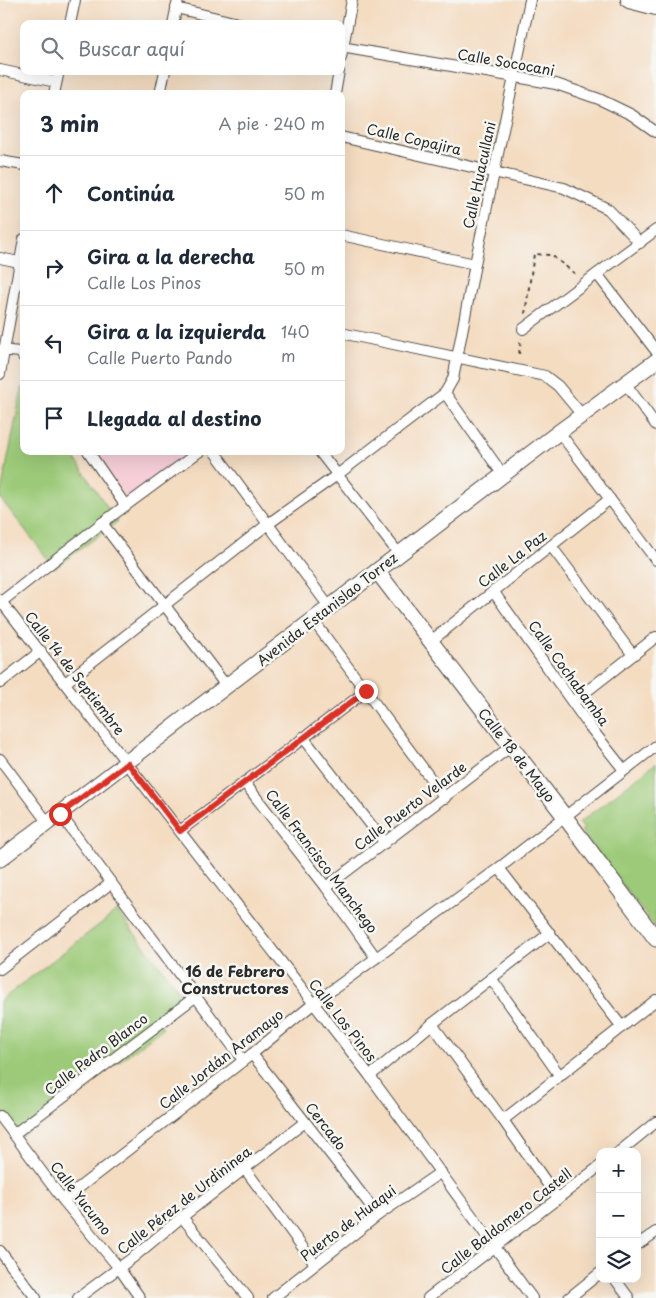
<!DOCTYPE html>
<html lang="es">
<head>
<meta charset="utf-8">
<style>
	body { margin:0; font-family:"Playpen Sans",sans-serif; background:#f2f2f3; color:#1f2937 }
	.controls { position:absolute; right:15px; bottom:15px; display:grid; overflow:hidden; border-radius:10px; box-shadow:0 5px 20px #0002 }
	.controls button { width:45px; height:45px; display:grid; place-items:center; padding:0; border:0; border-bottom:1px solid #e0e1e3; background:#fff; color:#1f2937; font:25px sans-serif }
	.stop { position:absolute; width:15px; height:15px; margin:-11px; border:4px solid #d93025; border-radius:50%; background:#fff }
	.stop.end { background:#d93025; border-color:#fff; box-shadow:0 1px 5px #0008 }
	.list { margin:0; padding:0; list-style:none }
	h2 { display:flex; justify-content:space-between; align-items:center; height:65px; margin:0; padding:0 20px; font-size:21px }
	h2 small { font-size:16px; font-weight:400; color:#747a83 }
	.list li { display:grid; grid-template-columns:32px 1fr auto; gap:15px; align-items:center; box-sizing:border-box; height:75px; padding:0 20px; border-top:1px solid #e0e1e3 }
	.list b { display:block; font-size:19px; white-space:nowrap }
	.list p { margin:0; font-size:16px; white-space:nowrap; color:#747a83 }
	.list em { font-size:16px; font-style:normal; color:#747a83 }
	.icon { flex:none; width:28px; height:28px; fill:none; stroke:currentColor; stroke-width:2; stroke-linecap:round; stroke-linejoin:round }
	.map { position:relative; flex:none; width:656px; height:1298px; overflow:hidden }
	.search { position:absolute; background:#fff; box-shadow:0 5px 20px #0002; left:20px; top:20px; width:325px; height:55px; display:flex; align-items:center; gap:12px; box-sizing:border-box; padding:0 18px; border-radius:10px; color:#747a83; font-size:19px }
	.panel { position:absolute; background:#fff; box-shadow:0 5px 20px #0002; left:20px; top:90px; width:325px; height:365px; border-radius:10px }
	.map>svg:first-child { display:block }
	.built { fill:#f6cfd8 }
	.green { fill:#9cca78; stroke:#647a52 }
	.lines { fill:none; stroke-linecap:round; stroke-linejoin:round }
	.street-casing { stroke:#494642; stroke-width:12 }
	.secondary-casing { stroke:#494642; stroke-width:17 }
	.primary-casing { stroke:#494642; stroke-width:18 }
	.path { stroke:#494642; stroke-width:2; stroke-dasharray:4 4; stroke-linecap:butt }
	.street { stroke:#fff; stroke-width:10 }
	.secondary { stroke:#fff; stroke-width:15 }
	.primary { stroke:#fff; stroke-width:16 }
	.route { stroke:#d93025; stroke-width:6 }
	.labels { text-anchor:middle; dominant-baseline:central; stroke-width:5; stroke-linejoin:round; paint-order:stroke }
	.street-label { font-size:14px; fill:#2b2b2b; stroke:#f6f6f2 }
	.neighbourhood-label { font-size:15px; font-weight:bold; fill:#2b2b2b; stroke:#f6f6f2 }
</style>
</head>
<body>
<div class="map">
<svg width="656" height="1298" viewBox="0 0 656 1298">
	<rect width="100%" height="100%" fill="#f6f6f2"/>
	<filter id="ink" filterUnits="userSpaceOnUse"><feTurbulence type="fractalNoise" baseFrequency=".02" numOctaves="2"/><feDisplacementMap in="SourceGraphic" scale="10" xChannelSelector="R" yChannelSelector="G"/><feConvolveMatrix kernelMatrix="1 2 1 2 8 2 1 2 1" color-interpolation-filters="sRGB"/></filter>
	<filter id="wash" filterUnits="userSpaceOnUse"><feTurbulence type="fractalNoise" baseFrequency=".0096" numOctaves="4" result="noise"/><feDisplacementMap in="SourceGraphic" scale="20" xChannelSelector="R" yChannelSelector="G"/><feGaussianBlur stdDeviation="1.12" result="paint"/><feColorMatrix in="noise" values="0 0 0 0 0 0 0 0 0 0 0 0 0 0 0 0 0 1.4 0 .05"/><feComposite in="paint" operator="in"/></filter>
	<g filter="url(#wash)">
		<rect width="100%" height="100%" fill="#f4dcc1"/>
		<path class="built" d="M95,451H201L129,503Z"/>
		<g class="green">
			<path d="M24,387V451H70L117,522L55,568L0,498L22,388Z"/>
			<path d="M656,763V928L581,831L584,829L579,823Z"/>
			<path d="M117,911L186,999L159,1021L163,1028L20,1137L0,1111V1001Z"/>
		</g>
	</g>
	<g filter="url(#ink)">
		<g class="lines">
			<g class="street-casing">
				<g id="street">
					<path d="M176,8L242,24"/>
					<path d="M70,24L75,0"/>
					<path d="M173,24L178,0"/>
					<path d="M341,47L556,84L599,99L632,115L656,132"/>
					<path d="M341,58L352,0"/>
					<path d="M0,70L56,82"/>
					<path d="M54,94L59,71"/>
					<path d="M160,94L165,71"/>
					<path d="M335,94L339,71"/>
					<path d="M341,137L564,188L608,209L640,243"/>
					<path d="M0,161L24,165"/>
					<path d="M341,235L475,264"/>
					<path d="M0,258L19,262L23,260"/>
					<path d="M597,274L656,351"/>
					<path d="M523,329L656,230"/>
					<path d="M341,333L545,376L558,386L582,415"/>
					<path d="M0,350L20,352L24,358"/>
					<path d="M0,374L24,239"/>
					<path d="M625,383L656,425"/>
					<path d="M445,393L503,475"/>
					<path d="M559,432L656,560"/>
					<path d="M88,451L125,505"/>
					<path d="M214,451L330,608"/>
					<path d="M319,451L399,554"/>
					<path d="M102,523L227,687"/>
					<path d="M551,546L633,655"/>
					<path d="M493,591L590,727L624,770"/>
					<path d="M0,600L370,1076L532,1298"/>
					<path d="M1,602L102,523L200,451"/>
					<path d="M313,620L445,798"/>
					<path d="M431,641L610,499"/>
					<path d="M0,683L41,651"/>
					<path d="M65,683L268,524L337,475L445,393L453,379L475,264L530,0"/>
					<path d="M573,702L656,637"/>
					<path d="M303,737L385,843"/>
					<path d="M0,759L48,823"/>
					<path d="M244,782L326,887L376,958"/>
					<path d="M60,814L243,1060"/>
					<path d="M180,831L366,691"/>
					<path d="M499,868L622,1027"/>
					<path d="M326,887L510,747"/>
					<path d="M0,969L111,883"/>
					<path d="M491,978L560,1076"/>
					<path d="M432,1024L503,1120L558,1199"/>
					<path d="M252,1054L378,1215"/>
					<path d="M370,1076L432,1024L550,933"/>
					<path d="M0,1116L63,1200L119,1268L140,1298"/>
					<path d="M503,1120L656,1000"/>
					<path d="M14,1134L195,997"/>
					<path d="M619,1152L656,1122"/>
					<path d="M245,1169L315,1264"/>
					<path d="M63,1200L252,1054L313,1004L499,868L656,746"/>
					<path d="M182,1217L248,1298"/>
					<path d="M637,1245L656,1232"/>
					<path d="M0,1251L36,1298"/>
					<path d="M615,1279L629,1298"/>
					<path d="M78,1298L135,1256L182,1217L305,1122"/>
					<path d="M273,1298L378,1215L441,1172"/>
					<path d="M428,1298L600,1166"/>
					<path d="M569,1298L600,1273"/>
				</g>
			</g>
			<g class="secondary-casing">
				<g id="secondary">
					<path d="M377,571L565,817L656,939"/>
					<path d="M0,859L559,432L656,361"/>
				</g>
			</g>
			<g class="primary-casing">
				<path id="primary" d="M629,0L656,7"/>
			</g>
			<g class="path">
				<path d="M525,314L534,254L551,255L578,276"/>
				<path d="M519,354L521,338"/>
			</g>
			<use href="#street" class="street"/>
			<use href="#secondary" class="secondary"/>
			<use href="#primary" class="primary"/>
		</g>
	</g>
	<g class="lines" filter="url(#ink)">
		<path class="route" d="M60,814L128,763L180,831L366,691"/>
	</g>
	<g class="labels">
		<g class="street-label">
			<text transform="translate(506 62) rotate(10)">Calle Sococani</text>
			<text transform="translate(414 139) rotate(13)">Calle Copajira</text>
			<text transform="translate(479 175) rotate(-78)">Calle Huacullani</text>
			<text transform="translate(512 559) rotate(-38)">Calle La Paz</text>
			<text transform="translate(327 609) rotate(-38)">Avenida Estanislao Torrez</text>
			<text transform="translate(75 673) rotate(52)">Calle 14 de Septiembre</text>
			<text transform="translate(569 673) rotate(54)">Calle Cochabamba</text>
			<text transform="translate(517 755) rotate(52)">Calle 18 de Mayo</text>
			<text transform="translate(410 806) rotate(-37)">Calle Puerto Velarde</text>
			<text transform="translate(322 861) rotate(53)">Calle Francisco Manchego</text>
			<text transform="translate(343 1020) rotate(52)">Calle Los Pinos</text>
			<text transform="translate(96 1054) rotate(-37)">Calle Pedro Blanco</text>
			<text transform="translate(221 1059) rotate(-38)">Calle Jordán Aramayo</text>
			<text transform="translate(326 1126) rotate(52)">Cercado</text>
			<text transform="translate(81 1198) rotate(52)">Calle Yucumo</text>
			<text transform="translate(184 1200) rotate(-38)">Calle Pérez de Urdininea</text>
			<text transform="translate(506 1221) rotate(-38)">Calle Baldomero Castell</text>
			<text transform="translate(348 1223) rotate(-37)">Puerto de Huaqui</text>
		</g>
		<g class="neighbourhood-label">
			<text x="235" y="970">16 de Febrero<tspan x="235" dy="17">Constructores</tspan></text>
		</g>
	</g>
</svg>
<div class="controls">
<button>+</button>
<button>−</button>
<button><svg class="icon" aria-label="layers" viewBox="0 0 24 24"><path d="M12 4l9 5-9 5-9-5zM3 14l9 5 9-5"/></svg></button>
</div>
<div class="stop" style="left:60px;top:814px"></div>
<div class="stop end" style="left:366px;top:691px"></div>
<div class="search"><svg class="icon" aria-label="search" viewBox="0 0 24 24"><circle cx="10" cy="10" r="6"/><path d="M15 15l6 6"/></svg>Buscar aquí</div>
<section class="panel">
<h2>3 min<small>A pie · 240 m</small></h2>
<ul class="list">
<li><svg class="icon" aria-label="ahead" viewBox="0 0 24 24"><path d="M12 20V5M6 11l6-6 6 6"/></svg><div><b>Continúa</b></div><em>50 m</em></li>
<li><svg class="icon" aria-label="right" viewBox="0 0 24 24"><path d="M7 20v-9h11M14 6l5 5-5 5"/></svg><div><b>Gira a la derecha</b><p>Calle Los Pinos</p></div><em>50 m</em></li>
<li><svg class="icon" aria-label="left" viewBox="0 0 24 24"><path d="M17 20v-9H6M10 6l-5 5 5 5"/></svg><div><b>Gira a la izquierda</b><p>Calle Puerto Pando</p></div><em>140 m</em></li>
<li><svg class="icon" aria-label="arrive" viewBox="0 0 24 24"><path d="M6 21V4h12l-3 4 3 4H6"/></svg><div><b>Llegada al destino</b></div></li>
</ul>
</section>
</div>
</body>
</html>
